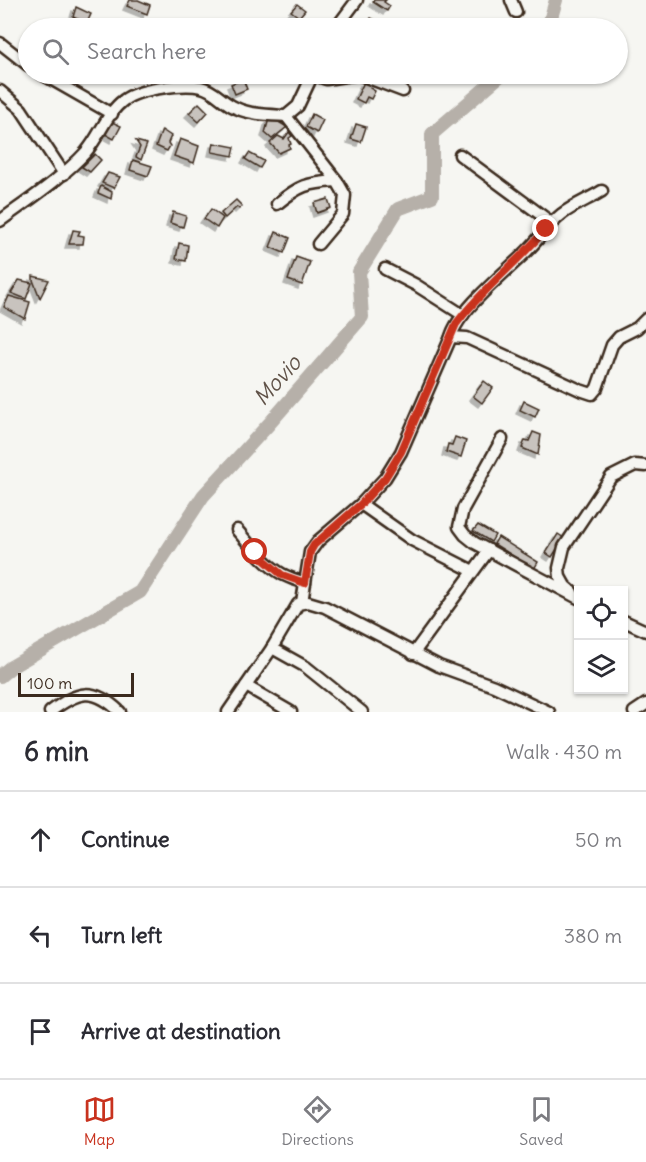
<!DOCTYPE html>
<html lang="en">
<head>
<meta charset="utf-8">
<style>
	body { margin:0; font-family:Delius,sans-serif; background:#f7f7f7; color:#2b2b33 }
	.controls { position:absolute; right:18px; bottom:18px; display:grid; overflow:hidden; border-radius:0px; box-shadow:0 2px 4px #0004 }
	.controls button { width:54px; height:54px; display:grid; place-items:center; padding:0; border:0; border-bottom:2px solid #e1e1e2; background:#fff; color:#2b2b33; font:30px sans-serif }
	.scale { position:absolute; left:18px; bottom:15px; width:116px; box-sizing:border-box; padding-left:6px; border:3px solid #3b2a1e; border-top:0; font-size:16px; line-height:21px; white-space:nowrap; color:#3b2a1e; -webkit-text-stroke:4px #f6f6f2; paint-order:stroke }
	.stop { position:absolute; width:18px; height:18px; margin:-14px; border:4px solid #c8321e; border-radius:50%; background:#fff }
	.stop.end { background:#c8321e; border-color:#fff; box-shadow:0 2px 6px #0008 }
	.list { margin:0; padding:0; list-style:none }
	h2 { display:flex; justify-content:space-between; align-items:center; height:78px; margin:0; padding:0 24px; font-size:26px }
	h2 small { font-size:20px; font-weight:400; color:#7c7c81 }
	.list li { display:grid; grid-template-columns:39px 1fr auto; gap:18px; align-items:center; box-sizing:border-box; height:96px; padding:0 24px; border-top:2px solid #e1e1e2 }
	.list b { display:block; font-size:22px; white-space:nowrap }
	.list em { font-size:20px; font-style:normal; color:#7c7c81 }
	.icon { flex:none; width:33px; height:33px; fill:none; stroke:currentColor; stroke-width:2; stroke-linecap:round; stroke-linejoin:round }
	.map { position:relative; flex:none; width:646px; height:712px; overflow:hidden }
	.search { position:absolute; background:#fff; box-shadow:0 2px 4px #0004; left:18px; right:18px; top:18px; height:66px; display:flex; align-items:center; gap:15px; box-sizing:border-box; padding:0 21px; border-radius:33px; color:#7c7c81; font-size:22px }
	.sheet { height:366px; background:#fff }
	nav { display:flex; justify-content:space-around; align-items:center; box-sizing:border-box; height:84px; border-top:2px solid #e1e1e2; background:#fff; font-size:16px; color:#7c7c81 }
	nav a { display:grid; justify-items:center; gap:3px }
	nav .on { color:#c8321e }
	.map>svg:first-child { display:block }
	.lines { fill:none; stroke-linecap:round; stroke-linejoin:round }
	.river { stroke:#b6b0a9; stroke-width:14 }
	.building { fill:#c8c3be; stroke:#3b2a1e; stroke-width:1.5; filter:url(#shadow) }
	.minor-casing { stroke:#3b2a1e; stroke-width:15 }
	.minor { stroke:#f6f6f2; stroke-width:10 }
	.route { stroke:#c8321e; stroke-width:8 }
	.labels { text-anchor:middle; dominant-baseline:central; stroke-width:4.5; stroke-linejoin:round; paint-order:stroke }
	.water-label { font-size:22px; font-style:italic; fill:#605248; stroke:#f6f6f2 }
</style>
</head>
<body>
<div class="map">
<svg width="646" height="712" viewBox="0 0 646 712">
	<defs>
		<filter id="shadow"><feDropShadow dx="-4" dy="4" stdDeviation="0" flood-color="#0004"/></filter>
	</defs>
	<rect width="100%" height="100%" fill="#f6f6f2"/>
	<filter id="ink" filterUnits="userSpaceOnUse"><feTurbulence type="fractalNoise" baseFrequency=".0167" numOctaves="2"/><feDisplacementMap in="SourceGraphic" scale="12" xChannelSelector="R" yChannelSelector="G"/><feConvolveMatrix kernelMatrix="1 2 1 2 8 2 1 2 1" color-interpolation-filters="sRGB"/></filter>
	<g filter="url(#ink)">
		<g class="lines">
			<g class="river">
				<path d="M548,28L556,0"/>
				<path d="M0,676L11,667L140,592L203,496L269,424L362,317L359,272L398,209L432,196V134L502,74"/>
			</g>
		</g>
		<g class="building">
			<path d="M130,0H138L150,5L147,14L127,6Z"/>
			<path d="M374,0H386L384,2L390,6L387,11L373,2Z"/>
			<path d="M297,4L305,10L299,17L291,11Z"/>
			<path d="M76,7L91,14L87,23L73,17Z"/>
			<path d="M371,18L383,24L380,28L366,27Z"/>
			<path d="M243,79L247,89L235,94L231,84Z"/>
			<path d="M364,82L372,85L370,88L375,91L371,99L367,97L364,103L356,99Z"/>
			<path d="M199,103L208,112L199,122L189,113Z"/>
			<path d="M312,114L323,120L317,133L306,127Z"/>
			<path d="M272,118L287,127L272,139L265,133L268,122Z"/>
			<path d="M112,122L121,126L114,139L105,134Z"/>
			<path d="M356,124L366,127L361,142L351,139Z"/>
			<path d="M162,130L171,136L168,143L170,146L167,151L156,146Z"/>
			<path d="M289,132L292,136L289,138L291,144L289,145L290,148L279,153L270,143L278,136L284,139Z"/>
			<path d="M180,139L199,146L194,163L174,156Z"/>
			<path d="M136,141L147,144L141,160L136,157L140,147Z"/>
			<path d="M214,143L235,147L233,156L212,152Z"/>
			<path d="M249,153L264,161L260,168L245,159Z"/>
			<path d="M95,154L101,160L90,172L82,167Z"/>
			<path d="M133,160L152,166L148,176L130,170Z"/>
			<path d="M108,173L120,177L114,188L102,183Z"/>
			<path d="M101,186L112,192L111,199L98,193Z"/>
			<path d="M328,199L331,208L317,213L314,203Z"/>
			<path d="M236,200L242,206L239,209L237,207L225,218L221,213Z"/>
			<path d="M211,209L223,218L217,228L204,219Z"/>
			<path d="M173,212L186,216L183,227L170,223Z"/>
			<path d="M73,230L80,231L78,235L84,236L83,244H69Z"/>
			<path d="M276,232L290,238L284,253L270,247Z"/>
			<path d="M179,243L188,245L186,261L176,259Z"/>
			<path d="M296,257L310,262L302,285L288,280Z"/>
			<path d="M33,276L49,280L40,298L33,280Z"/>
			<path d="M19,280L32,283L26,299L11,293Z"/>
			<path d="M9,296L30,302L25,319L4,307Z"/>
			<path d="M484,381L493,388L482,403L473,396Z"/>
			<path d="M524,401L539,408L535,417L520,410Z"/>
			<path d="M533,432L541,435L538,455L522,448L525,440L529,441Z"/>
			<path d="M455,437L466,441L461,457L446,452L448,444L452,445Z"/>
			<path d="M478,525L495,535L491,542L473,531Z"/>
			<path d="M558,534L564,538L552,557L546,553Z"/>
			<path d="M498,537L538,562L534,569L494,544Z"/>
		</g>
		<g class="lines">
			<g class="minor-casing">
				<g id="minor">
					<path d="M511,0L516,12"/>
					<path d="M336,28L357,0"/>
					<path d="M0,43L28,65"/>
					<path d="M42,74L112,114"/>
					<path d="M312,74L326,79L358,74L403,91"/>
					<path d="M0,91L21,109L64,174"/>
					<path d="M286,116L337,181L345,195L343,214L318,244"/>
					<path d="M460,155L552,223"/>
					<path d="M277,204C300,185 307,183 337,181"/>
					<path d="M0,221C30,199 61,179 86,152C100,136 107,112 124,100C138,89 184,83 201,87C215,90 223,103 236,108C251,115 270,115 286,116L298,106L313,74"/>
					<path d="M385,269L416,285L463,315"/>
					<path d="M451,337C458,310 506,272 527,251C539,239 548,225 562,214C574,205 589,199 602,191"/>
					<path d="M502,439L463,509L459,527L465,535L475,543L578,598"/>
					<path d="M361,504L412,540L473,571"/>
					<path d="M237,530C250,545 264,564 282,574C289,578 297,580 305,583"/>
					<path d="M572,592L565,586L560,577L559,568L564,547L611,477L635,465L646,466"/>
					<path d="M302,602L310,552L318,541L361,504L385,478L401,452L451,337L467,338L580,390L592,394L597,388L612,345L619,337L637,328L646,319"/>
					<path d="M624,621L646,631"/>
					<path d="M272,648L306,667L362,712"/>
					<path d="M413,654L489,550"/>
					<path d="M246,686L291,712"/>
					<path d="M50,712C78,691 93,686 120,712"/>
					<path d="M228,712L272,648L298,604L308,602L325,607L439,666L494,686L549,712"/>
					<path d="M634,712L646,704"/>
				</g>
			</g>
			<use href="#minor" class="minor"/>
		</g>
	</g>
	<g class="lines" filter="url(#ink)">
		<path class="route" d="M255,552L282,575L305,583L310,552L314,545L361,504L385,478L401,452L456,324C482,289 518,262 546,229"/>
	</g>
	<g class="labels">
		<g class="water-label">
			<text transform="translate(277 380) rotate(-48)">Movio</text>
		</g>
	</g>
</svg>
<div class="controls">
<button><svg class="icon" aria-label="locate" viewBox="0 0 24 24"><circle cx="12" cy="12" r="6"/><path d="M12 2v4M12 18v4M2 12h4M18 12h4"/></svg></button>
<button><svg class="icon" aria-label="layers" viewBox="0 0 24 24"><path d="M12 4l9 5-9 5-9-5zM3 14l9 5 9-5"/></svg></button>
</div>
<div class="scale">100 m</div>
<div class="stop" style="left:255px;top:552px"></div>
<div class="stop end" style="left:546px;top:229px"></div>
<div class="search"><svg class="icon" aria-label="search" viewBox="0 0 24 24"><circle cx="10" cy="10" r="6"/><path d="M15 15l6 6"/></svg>Search here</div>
</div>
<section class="sheet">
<h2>6 min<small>Walk · 430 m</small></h2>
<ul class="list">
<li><svg class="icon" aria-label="ahead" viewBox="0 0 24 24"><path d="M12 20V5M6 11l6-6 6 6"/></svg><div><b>Continue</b></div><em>50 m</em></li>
<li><svg class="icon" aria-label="left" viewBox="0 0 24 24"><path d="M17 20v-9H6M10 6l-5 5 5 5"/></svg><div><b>Turn left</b></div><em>380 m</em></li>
<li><svg class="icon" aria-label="arrive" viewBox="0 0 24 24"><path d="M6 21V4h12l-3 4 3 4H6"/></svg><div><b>Arrive at destination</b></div></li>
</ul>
</section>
<nav>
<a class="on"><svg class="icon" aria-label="map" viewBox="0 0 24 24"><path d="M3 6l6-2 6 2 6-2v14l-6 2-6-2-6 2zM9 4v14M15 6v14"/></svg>Map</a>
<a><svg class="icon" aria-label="directions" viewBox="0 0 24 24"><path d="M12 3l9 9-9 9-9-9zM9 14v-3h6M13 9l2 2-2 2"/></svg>Directions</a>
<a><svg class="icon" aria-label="saved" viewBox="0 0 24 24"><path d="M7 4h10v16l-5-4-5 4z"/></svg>Saved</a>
</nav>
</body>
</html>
